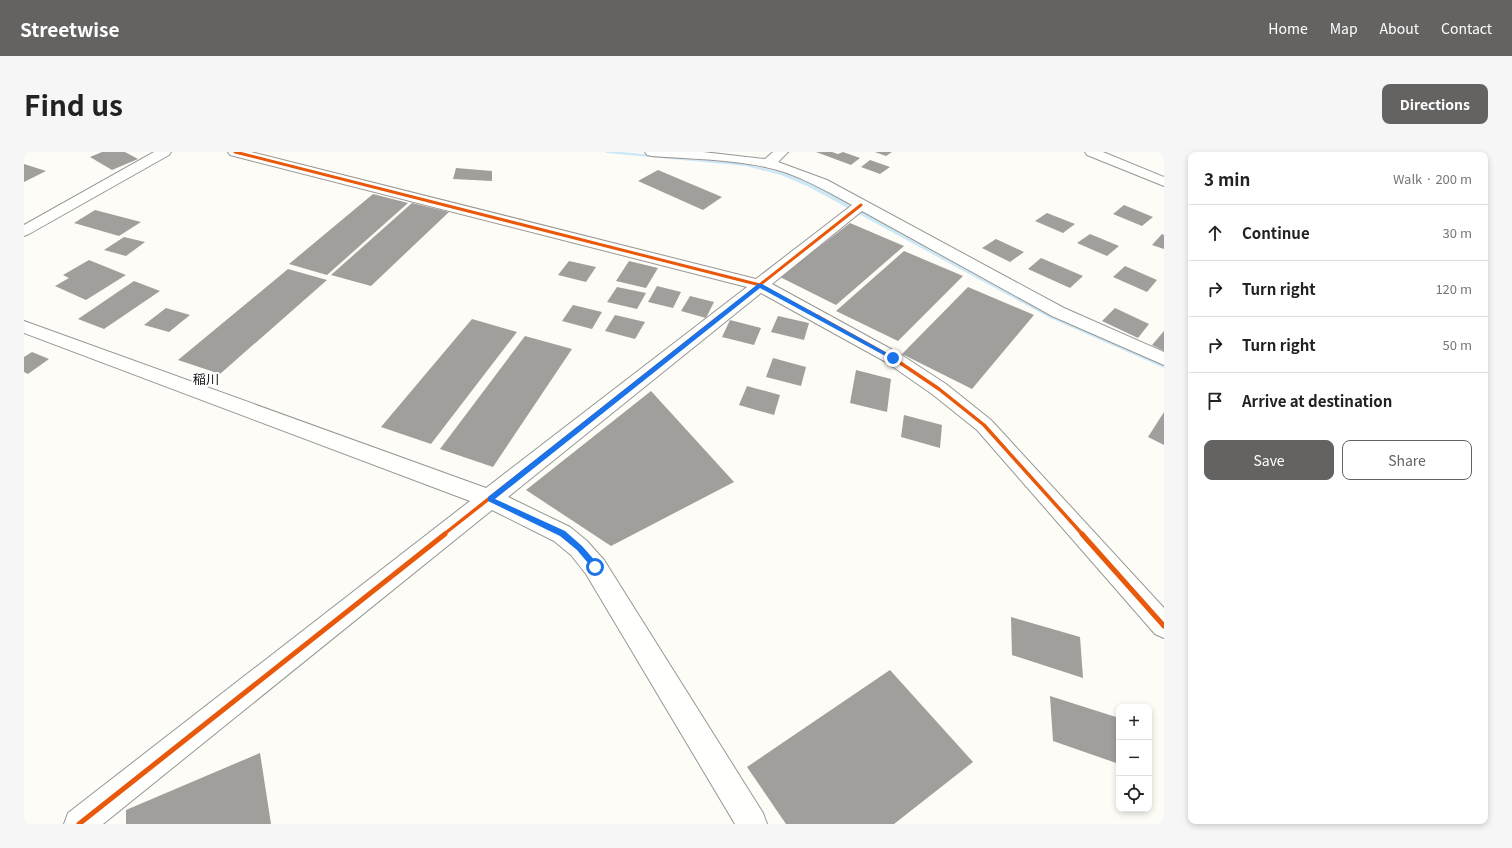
<!DOCTYPE html>
<html lang="en">
<head>
<meta charset="utf-8">
<style>
	body { margin:0; font-family:Georgia,"Noto Sans JP",serif; background:#f6f6f6; color:#222 }
	.controls { position:absolute; right:12px; bottom:12px; display:grid; overflow:hidden; border-radius:8px; box-shadow:0 2px 6px #0003 }
	.controls button { width:36px; height:36px; display:grid; place-items:center; padding:0; border:0; border-bottom:1px solid #e0e0e0; background:#fff; color:#222; font:20px sans-serif }
	.stop { position:absolute; width:12px; height:12px; margin:-9px; border:3px solid #1a73e8; border-radius:50%; background:#fff }
	.stop.end { background:#1a73e8; border-color:#fff; box-shadow:0 1px 4px #0008 }
	.list { margin:0; padding:0; list-style:none }
	h2 { display:flex; justify-content:space-between; align-items:center; height:52px; margin:0; padding:0 16px; font-size:17px }
	h2 small { font-size:13px; font-weight:400; color:#767676 }
	.list li { display:grid; grid-template-columns:26px 1fr auto; gap:12px; align-items:center; box-sizing:border-box; height:56px; padding:0 16px; border-top:1px solid #e0e0e0 }
	.list b { display:block; font-size:15px; white-space:nowrap }
	.list em { font-size:13px; font-style:normal; color:#767676 }
	.actions { display:flex; gap:8px; padding:12px 16px }
	.actions a { flex:1; padding:9px 0; border:1px solid #646362; border-radius:8px; text-align:center; font-size:14px; color:#646362 }
	.actions .main { background:#646362; color:#fff }
	.icon { flex:none; width:22px; height:22px; fill:none; stroke:currentColor; stroke-width:2; stroke-linecap:round; stroke-linejoin:round }
	.map { position:relative; flex:none; width:1140px; height:672px; overflow:hidden; border-radius:8px }
	header { display:flex; align-items:center; gap:24px; box-sizing:border-box; height:56px; padding:0 20px; background:#646362; color:#fff }
	header strong { font-size:19px }
	nav { display:flex; gap:22px; margin-inline-start:auto; font-size:14px }
	.intro { display:flex; align-items:center; justify-content:space-between; box-sizing:border-box; height:96px; padding:0 24px }
	h1 { margin:0; font-size:28px }
	.button { padding:10px 18px; border-radius:8px; background:#646362; color:#fff; font-size:14px; font-weight:700 }
	main { display:flex; gap:24px; padding:0 24px }
	aside { flex:1; background:#fff; border-radius:8px; box-shadow:0 2px 6px #0003 }
	.map>svg:first-child { display:block }
	.lines { fill:none; stroke-linecap:round; stroke-linejoin:round }
	.stream { fill:#cde8f7; fill-rule:evenodd }
	.building { fill:#a19f9c }
	.minor-casing { stroke:#979795; stroke-width:2 }
	.minor { fill:#fffffe; fill-rule:evenodd }
	.cycleway-far2-casing { stroke:#fff; stroke-width:4.5 }
	.cycleway-far1-casing { stroke:#fff; stroke-width:6 }
	.cycleway-casing { stroke:#fff; stroke-width:8 }
	.cycleway-far2 { stroke:#e8590c; stroke-width:3 }
	.cycleway-far1 { stroke:#e8590c; stroke-width:3.5 }
	.cycleway { stroke:#e8590c; stroke-width:5 }
	.route { fill:#1a73e8 }
	.labels { text-anchor:middle; dominant-baseline:central; stroke-width:4; stroke-linejoin:round; paint-order:stroke }
	.quarter-label { font-size:13px; fill:#111; stroke:#fff }
</style>
</head>
<body>
<header>
<strong>Streetwise</strong>
<nav><a>Home</a><a>Map</a><a>About</a><a>Contact</a></nav>
</header>
<div class="intro"><h1>Find us</h1><a class="button">Directions</a></div>
<main>
<div class="map">
<svg width="1140" height="672" viewBox="0 0 1140 672">
	<rect width="100%" height="100%" fill="#fdfcf7"/>
	<g class="lines">
		<path class="stream" d="M581,0H598L722,12L761,21L789,33L1030,164L1140,211V216L1026,166L785,35L757,23L722,14L583,1Z"/>
	</g>
	<g class="building">
		<path d="M78,0H101L114,7L88,18L66,5Z"/>
		<path d="M792,0H808L814,2L819,0L836,6L827,13Z"/>
		<path d="M851,0H868L862,4Z"/>
		<path d="M846,8L866,15L856,22L837,15Z"/>
		<path d="M0,12L22,19L0,30Z"/>
		<path d="M432,16L468,19V29L429,27Z"/>
		<path d="M634,18L698,45L679,58L614,29Z"/>
		<path d="M349,42L384,51L303,123L265,112Z"/>
		<path d="M388,51L425,60L347,134L307,123Z"/>
		<path d="M1100,53L1129,65L1118,74L1089,62Z"/>
		<path d="M71,58L117,70L95,84L50,71Z"/>
		<path d="M1023,61L1051,72L1039,81L1011,69Z"/>
		<path d="M826,71L880,94L812,153L756,125Z"/>
		<path d="M1066,82L1095,94L1083,104L1053,91Z"/>
		<path d="M1138,82L1140,83V97L1128,93Z"/>
		<path d="M100,85L121,90L102,104L80,98Z"/>
		<path d="M972,87L1000,100L986,110L958,96Z"/>
		<path d="M880,99L939,124L874,189L812,159Z"/>
		<path d="M1017,106L1059,124L1046,136L1004,117Z"/>
		<path d="M65,108L102,123L62,148L31,134L45,126L39,123Z"/>
		<path d="M545,109L572,115L562,130L534,123Z"/>
		<path d="M605,109L634,116L622,136L592,129Z"/>
		<path d="M1101,114L1133,128L1123,140L1089,125Z"/>
		<path d="M264,117L303,128L196,222L154,208Z"/>
		<path d="M110,129L136,139L80,177L54,167Z"/>
		<path d="M633,134L657,140L649,156L624,150Z"/>
		<path d="M593,135L622,141L613,157L583,150Z"/>
		<path d="M944,135L1010,163L948,237L878,202Z"/>
		<path d="M666,144L690,150L682,166L657,159Z"/>
		<path d="M549,153L578,160L568,177L538,169Z"/>
		<path d="M142,156L166,163L145,180L120,173Z"/>
		<path d="M1091,156L1125,172L1114,186L1078,169Z"/>
		<path d="M591,163L621,170L611,187L581,179Z"/>
		<path d="M754,164L785,171L780,188L747,180Z"/>
		<path d="M448,167L493,180L407,292L357,275Z"/>
		<path d="M706,168L737,176L730,193L698,185Z"/>
		<path d="M1140,179V199L1128,193Z"/>
		<path d="M501,184L548,197L469,315L416,297Z"/>
		<path d="M8,200L25,207L4,222L0,220V205Z"/>
		<path d="M749,206L782,215L777,234L742,225Z"/>
		<path d="M832,218L867,227L863,260L826,251Z"/>
		<path d="M723,234L756,243L750,263L715,253Z"/>
		<path d="M627,239L710,330L587,394L502,338Z"/>
		<path d="M1140,260V293L1124,285Z"/>
		<path d="M880,263L918,273L916,296L877,285Z"/>
		<path d="M987,465L1056,485L1059,526L988,503Z"/>
		<path d="M866,518L949,610L870,672H762L723,615Z"/>
		<path d="M1026,544L1095,566V612L1029,589Z"/>
		<path d="M236,601L247,672H102V658Z"/>
	</g>
	<g class="lines">
		<g class="minor-casing">
			<g id="minor">
				<path d="M130,0H147L145,3L5,82L0,84V73Z"/>
				<path d="M204,0H227L732,127L828,53C800,38 772,21 741,15C704,7 665,7 628,4L623,3L621,0H679L741,7L749,0H764L754,10L803,28L1040,156L1140,200V213L1028,164L838,59L748,132L876,202L922,232L967,268L1140,456V486L1131,482L953,278L908,242L862,210L737,141L484,345L546,375L563,389L580,408L739,661L743,672H711L562,422L547,403L530,389L468,358L79,672H40L44,661L446,349L0,181V169L462,336L723,135L206,3Z"/>
				<path d="M1061,0H1079L1140,25V34L1063,3Z"/>
			</g>
		</g>
		<use href="#minor" class="minor"/>
		<g class="cycleway-far2-casing">
			<g id="cycleway-far2">
				<path d="M211,0L736,133L795,165"/>
				<path d="M695,165L837,53"/>
			</g>
		</g>
		<g class="cycleway-far1-casing">
			<g id="cycleway-far1">
				<path d="M793,164L869,206L915,237L960,273L1059,383"/>
				<path d="M419,383L696,164"/>
			</g>
		</g>
		<g class="cycleway-casing">
			<g id="cycleway">
				<path d="M1058,382L1140,474"/>
				<path d="M55,672L421,382"/>
			</g>
		</g>
		<use href="#cycleway-far2" class="cycleway-far2"/>
		<use href="#cycleway-far1" class="cycleway-far1"/>
		<use href="#cycleway" class="cycleway"/>
	</g>
	<path class="route" d="M734,132H738L872,206L867,207L736,136L471,347L541,379L558,394L574,412V417H569L553,398L536,384L464,349V345Z"/>
	<g class="labels">
		<g class="quarter-label">
			<text x="182" y="226">稲川</text>
		</g>
	</g>
</svg>
<div class="controls">
<button>+</button>
<button>−</button>
<button><svg class="icon" aria-label="locate" viewBox="0 0 24 24"><circle cx="12" cy="12" r="6"/><path d="M12 2v4M12 18v4M2 12h4M18 12h4"/></svg></button>
</div>
<div class="stop" style="left:571px;top:415px"></div>
<div class="stop end" style="left:869px;top:206px"></div>
</div>
<aside>
<h2>3 min<small>Walk · 200 m</small></h2>
<ul class="list">
<li><svg class="icon" aria-label="ahead" viewBox="0 0 24 24"><path d="M12 20V5M6 11l6-6 6 6"/></svg><div><b>Continue</b></div><em>30 m</em></li>
<li><svg class="icon" aria-label="right" viewBox="0 0 24 24"><path d="M7 20v-9h11M14 6l5 5-5 5"/></svg><div><b>Turn right</b></div><em>120 m</em></li>
<li><svg class="icon" aria-label="right" viewBox="0 0 24 24"><path d="M7 20v-9h11M14 6l5 5-5 5"/></svg><div><b>Turn right</b></div><em>50 m</em></li>
<li><svg class="icon" aria-label="arrive" viewBox="0 0 24 24"><path d="M6 21V4h12l-3 4 3 4H6"/></svg><div><b>Arrive at destination</b></div></li>
</ul>
<div class="actions"><a class="main">Save</a><a>Share</a></div>
</aside>
</main>
</body>
</html>
